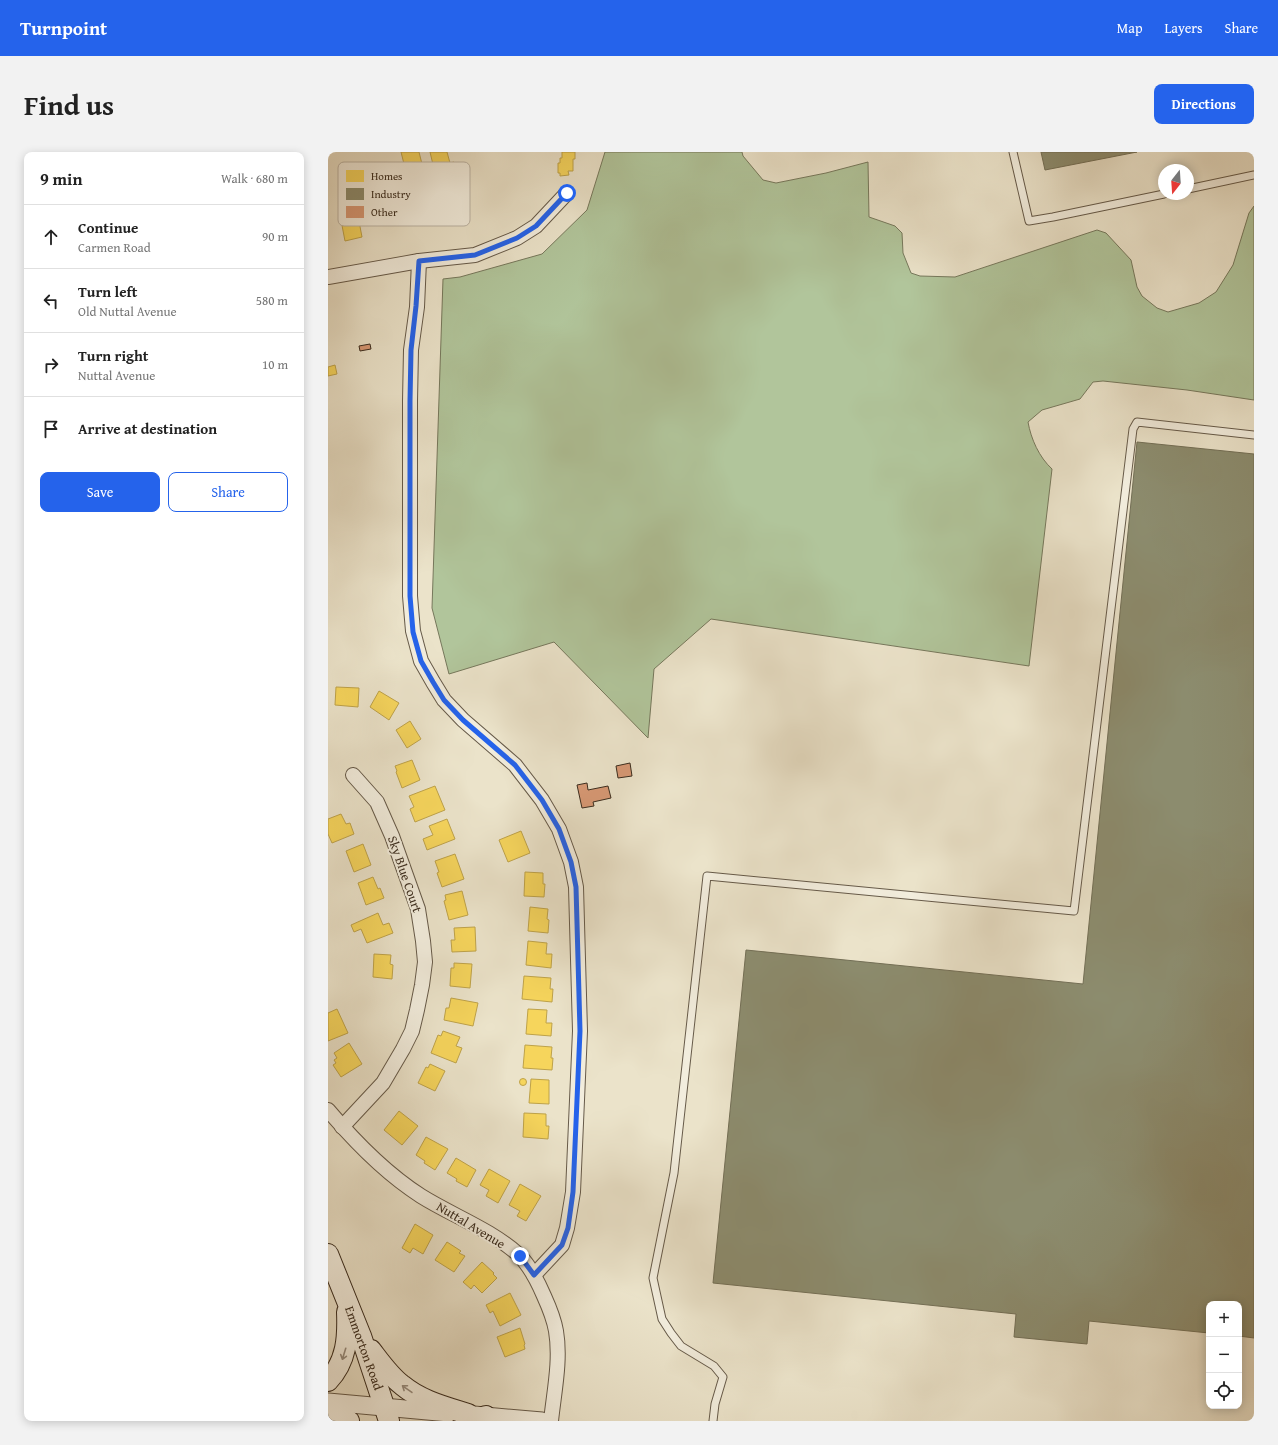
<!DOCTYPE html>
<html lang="en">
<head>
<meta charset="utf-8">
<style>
	body { margin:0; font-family:"Gentium Book Plus",serif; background:#f2f2f2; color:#222 }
	.controls { position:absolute; right:12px; bottom:12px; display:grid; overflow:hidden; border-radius:8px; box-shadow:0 2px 10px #0003 }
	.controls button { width:36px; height:36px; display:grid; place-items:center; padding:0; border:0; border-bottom:1px solid #e0e0e0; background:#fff; color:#222; font:20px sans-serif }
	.compass { position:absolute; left:830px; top:12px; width:36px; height:36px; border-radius:50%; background:#fff; box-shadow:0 2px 10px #0003; rotate:197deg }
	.stop { position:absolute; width:12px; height:12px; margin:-9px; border:3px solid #2563eb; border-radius:50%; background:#fff }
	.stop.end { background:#2563eb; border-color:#fff; box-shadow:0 1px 4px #0008 }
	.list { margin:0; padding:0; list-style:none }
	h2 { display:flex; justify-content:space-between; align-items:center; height:52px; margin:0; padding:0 16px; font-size:17px }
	h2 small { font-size:13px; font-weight:400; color:#767676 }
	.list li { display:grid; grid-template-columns:26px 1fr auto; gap:12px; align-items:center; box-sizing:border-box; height:64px; padding:0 16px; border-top:1px solid #e0e0e0 }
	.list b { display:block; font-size:15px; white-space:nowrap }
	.list p { margin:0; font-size:13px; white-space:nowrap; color:#767676 }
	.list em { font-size:13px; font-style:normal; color:#767676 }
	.actions { display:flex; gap:8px; padding:12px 16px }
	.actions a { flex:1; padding:9px 0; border:1px solid #2563eb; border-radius:8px; text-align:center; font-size:14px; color:#2563eb }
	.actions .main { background:#2563eb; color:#fff }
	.icon { flex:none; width:22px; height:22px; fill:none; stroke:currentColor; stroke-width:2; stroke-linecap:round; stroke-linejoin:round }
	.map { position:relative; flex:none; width:926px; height:1269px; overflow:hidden; border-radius:8px }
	header { display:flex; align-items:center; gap:24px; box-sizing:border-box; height:56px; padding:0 20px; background:#2563eb; color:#fff }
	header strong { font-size:19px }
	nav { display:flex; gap:22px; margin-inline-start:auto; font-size:14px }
	.intro { display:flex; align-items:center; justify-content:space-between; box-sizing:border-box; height:96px; padding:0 24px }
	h1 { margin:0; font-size:28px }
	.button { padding:10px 18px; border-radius:8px; background:#2563eb; color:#fff; font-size:14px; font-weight:700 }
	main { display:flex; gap:24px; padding:0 24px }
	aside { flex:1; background:#fff; border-radius:8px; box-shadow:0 2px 10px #0003 }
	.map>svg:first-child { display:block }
	.green { fill:#b1c59b; stroke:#76785c }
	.homes { fill:#f6d55c; stroke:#bea249 }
	.industry { fill:#8c8c6e; stroke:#736f56 }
	.building { fill:#d89975; stroke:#3a2c1e }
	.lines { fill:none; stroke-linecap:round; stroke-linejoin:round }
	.service-casing { stroke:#665a49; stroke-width:9 }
	.minor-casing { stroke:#665a49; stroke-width:16 }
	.tertiary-casing { stroke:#665a49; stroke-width:19 }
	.secondary-casing { stroke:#3a2c1e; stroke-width:22 }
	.service { stroke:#f2eddd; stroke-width:7 }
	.minor { stroke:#f2eddd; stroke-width:14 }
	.tertiary { stroke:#f2eddd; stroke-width:17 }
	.secondary { stroke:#f2eddd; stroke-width:20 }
	.oneway { stroke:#968c7e }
	.route { stroke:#2563eb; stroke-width:5 }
	.labels { text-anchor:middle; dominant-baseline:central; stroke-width:4; stroke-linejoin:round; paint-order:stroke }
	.street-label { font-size:13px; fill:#3a2c1e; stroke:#f2eddd }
	.key { fill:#f2eddd; stroke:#bbb3a4; stroke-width:1 }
	.key-label { font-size:11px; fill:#3a2c1e }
</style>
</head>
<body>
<header>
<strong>Turnpoint</strong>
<nav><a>Map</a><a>Layers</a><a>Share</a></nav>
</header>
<div class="intro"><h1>Find us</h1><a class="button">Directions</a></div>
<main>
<aside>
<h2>9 min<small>Walk · 680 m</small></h2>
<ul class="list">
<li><svg class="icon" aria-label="ahead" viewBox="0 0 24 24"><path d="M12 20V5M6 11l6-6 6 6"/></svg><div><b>Continue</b><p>Carmen Road</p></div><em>90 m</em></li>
<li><svg class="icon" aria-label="left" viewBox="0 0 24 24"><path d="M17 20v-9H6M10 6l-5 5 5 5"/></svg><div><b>Turn left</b><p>Old Nuttal Avenue</p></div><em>580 m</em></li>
<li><svg class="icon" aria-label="right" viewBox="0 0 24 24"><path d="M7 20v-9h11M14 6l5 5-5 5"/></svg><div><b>Turn right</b><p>Nuttal Avenue</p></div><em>10 m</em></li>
<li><svg class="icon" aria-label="arrive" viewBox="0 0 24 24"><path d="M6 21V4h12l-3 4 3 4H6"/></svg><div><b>Arrive at destination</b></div></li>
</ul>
<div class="actions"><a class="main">Save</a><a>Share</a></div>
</aside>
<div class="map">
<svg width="926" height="1269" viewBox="0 0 926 1269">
	<rect width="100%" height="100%" fill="#ebe3ca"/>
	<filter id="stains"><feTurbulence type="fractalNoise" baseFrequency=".005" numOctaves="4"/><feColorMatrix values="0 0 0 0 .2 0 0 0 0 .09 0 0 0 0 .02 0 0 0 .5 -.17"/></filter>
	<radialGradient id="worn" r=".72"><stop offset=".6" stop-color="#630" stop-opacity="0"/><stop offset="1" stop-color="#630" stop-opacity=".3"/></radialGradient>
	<path class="green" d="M277,0H414L415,4L435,28L448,31L498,21L540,10L541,65L567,74L574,81L575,101L583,121L592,124L627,125L769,78L778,81L803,108L809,135L814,144L829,156L840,160L871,151L888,140L905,113L921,61L926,54V248L859,238L775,229L765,230L752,247L714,258L700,270C703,287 711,305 724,317L701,514L383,467L326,517L320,586L226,490L121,522L104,456L115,127L132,125L214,102L259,58Z"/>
	<g class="homes">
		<path d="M73,0H91L97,24L80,28Z"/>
		<path d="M102,0H119L122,11L126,10L128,16L107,21Z"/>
		<path d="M234,0H247V7H245V19H240L241,23L232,24V21H230V11H232V6H234Z"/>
		<path d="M29,59L34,85L17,89L12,63Z"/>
		<path d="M7,213L9,222L0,224V215Z"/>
		<path d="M8,535L31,536L30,555L7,553Z"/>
		<path d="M51,539L71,551L61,568L42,555Z"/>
		<path d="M82,569L93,587L79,596L68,578Z"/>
		<path d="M84,608L92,628L74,636L68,620L69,619L67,614Z"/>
		<path d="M107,634L117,658L87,670L82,657L86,655L81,644Z"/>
		<path d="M13,662L18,672L22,671L26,682L4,691L0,682V667Z"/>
		<path d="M119,667L127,687L99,698L95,687L105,683L101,674Z"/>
		<path d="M193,679L202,701L180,710L171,688Z"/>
		<path d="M35,692L43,713L26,720L18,699Z"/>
		<path d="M127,702L136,727L114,735L109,721L111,720L107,709Z"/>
		<path d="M197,720L215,721V732H217L216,745L196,744Z"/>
		<path d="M45,725L50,737L52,736L56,746L38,753L30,731Z"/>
		<path d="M134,739L140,763L121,768L116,749L118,748L117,743Z"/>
		<path d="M202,755L220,757L219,767L221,768L220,781L200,779Z"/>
		<path d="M50,761L55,773L61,771L65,781L39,791L33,777L26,780L23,773Z"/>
		<path d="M147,775L148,799L124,800L123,788H127L126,776Z"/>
		<path d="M200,789L219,791L218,802H224L223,816L198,813Z"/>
		<path d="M46,802L63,803L62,812L65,813L64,827L45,825Z"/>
		<path d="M126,811L144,812L142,836L122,834L123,816H126Z"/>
		<path d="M196,824L223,826L222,837H225L224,850L194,847Z"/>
		<path d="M123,846L150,851L145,874L116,868L118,856H121Z"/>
		<path d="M9,857L20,881L0,889V861Z"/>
		<path d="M200,857L219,858L218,871H224L223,884L198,882Z"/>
		<path d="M115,879L132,885L128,894L134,896L128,911L103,901L110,883L113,884Z"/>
		<path d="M21,891L34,912L13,925L5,913L8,911L6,908L9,906L6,901Z"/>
		<path d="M197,893L224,895L223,906H225L224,918L195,916Z"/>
		<path d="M102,912L117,919L107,939L90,931L98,915L100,916Z"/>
		<circle cx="195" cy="930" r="3.5"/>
		<path d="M203,927L221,928V952L201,951Z"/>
		<path d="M71,959L90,974L74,993L56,978Z"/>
		<path d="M196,961L218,962V974H221L220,987L195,985Z"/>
		<path d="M98,985L120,997L107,1018L96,1011L97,1009L88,1003Z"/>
		<path d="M128,1006L148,1018L139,1035L128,1029L129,1027L119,1021Z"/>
		<path d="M161,1017L182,1029L170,1051L158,1044L161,1038L152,1033Z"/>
		<path d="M192,1032L213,1044L198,1069L189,1064L192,1059L181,1053Z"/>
		<path d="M87,1072L105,1083L95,1102L85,1096L82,1101L74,1096Z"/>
		<path d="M119,1090L133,1099L131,1101L137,1104L126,1120L107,1108Z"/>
		<path d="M154,1110L166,1121L165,1122L169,1126L154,1141L146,1133L143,1137L135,1130Z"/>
		<path d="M182,1141L193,1163L172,1174L165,1159L162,1161L158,1153Z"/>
		<path d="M192,1176L197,1192L196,1193L197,1197L177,1205L169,1185Z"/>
	</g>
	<g class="industry">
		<path d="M713,0H809L717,18Z"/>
		<path d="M809,290L926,302V1186L911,1184V1152H881V1181L761,1169L759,1192L686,1185L688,1162L385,1131L418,798L755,832Z"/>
	</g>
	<g class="building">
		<path d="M42,192L43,197L32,199L31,194Z"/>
		<path d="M302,611L304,624L290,626L288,614Z"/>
		<path d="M259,631L260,638L280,634L283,646L265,650L266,654L254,656L249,633Z"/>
	</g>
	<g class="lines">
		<g class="service-casing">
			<g id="service">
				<path d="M685,0L701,69L725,65L836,42"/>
				<path d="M860,37L926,23"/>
				<path d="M385,1269L387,1252L395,1225L386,1214L353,1194L343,1181L334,1167L325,1126L346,1021L379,724L746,759L805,277L809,270L926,283"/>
			</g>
		</g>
		<g class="minor-casing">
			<g id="minor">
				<path d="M91,109L89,155L83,198L82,249V444L85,479L93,509L105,530L116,548L135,568L187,613L214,648L231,677L243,710L248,735L252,879L245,1040L239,1076L234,1093L206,1123"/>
				<path d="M0,125L91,109L147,103L189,86L208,74L239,41"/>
				<path d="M0,958C27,990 57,1021 93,1044C125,1064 162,1077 191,1103C202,1114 210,1130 216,1144C221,1155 226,1167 228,1179C233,1208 226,1240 223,1269"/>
				<path d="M14,975L55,931L75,897L84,879L89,858L94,833L97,810L95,789L90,757L64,684L49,650L25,623"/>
			</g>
		</g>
		<g class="tertiary-casing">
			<g id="tertiary">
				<path d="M0,1250L121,1261"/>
				<path d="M146,1263L214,1269"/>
			</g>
		</g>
		<g class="secondary-casing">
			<g id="secondary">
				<path d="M0,1102L33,1184L61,1269"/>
				<path d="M43,1198C53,1211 62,1224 74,1233C93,1249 118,1255 140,1262"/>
				<path d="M0,1229C19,1209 20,1185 19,1160"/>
				<path d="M0,1257L21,1269"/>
				<path d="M142,1269L158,1264"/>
			</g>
		</g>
		<use href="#service" class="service"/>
		<use href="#minor" class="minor"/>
		<use href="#tertiary" class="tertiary"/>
		<use href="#secondary" class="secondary"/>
	</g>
	<defs><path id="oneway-shaft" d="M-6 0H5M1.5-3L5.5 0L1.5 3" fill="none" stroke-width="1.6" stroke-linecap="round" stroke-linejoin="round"/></defs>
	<g class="oneway">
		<use href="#oneway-shaft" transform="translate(16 1202) rotate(107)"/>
		<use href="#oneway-shaft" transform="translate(79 1237) rotate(-145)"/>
	</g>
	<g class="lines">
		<path class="route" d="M192,1104L206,1123L234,1093L240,1076L245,1040L252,879L248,735L243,710L231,677L214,648L187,613L135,568L116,548L105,530L93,509L85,480L82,444V249L83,198L88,154L91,109L147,103L189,86L208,74L239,41"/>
	</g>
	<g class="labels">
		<g class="street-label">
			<text transform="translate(77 722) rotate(71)">Sky Blue Court</text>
			<text transform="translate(143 1073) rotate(31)">Nuttal Avenue</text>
			<text transform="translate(36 1196) rotate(70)">Emmorton Road</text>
		</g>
	</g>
	<rect x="10" y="10" width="132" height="64" rx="6" class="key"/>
	<rect x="18" y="18" width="18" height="12" fill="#f6d55c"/>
	<rect x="18" y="36" width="18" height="12" fill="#8c8c6e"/>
	<rect x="18" y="54" width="18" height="12" fill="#d89975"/>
	<g class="key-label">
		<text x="43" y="28">Homes</text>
		<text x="43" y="46">Industry</text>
		<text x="43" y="64">Other</text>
	</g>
	<rect width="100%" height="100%" filter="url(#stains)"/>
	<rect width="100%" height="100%" fill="url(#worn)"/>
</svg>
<div class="controls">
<button>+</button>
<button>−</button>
<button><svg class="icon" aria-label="locate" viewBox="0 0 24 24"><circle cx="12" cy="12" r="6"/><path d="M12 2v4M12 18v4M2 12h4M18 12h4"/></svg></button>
</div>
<svg class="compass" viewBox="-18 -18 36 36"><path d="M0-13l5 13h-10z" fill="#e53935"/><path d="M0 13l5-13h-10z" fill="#767676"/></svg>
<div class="stop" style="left:239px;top:41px"></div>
<div class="stop end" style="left:192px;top:1104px"></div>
</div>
</main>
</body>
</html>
